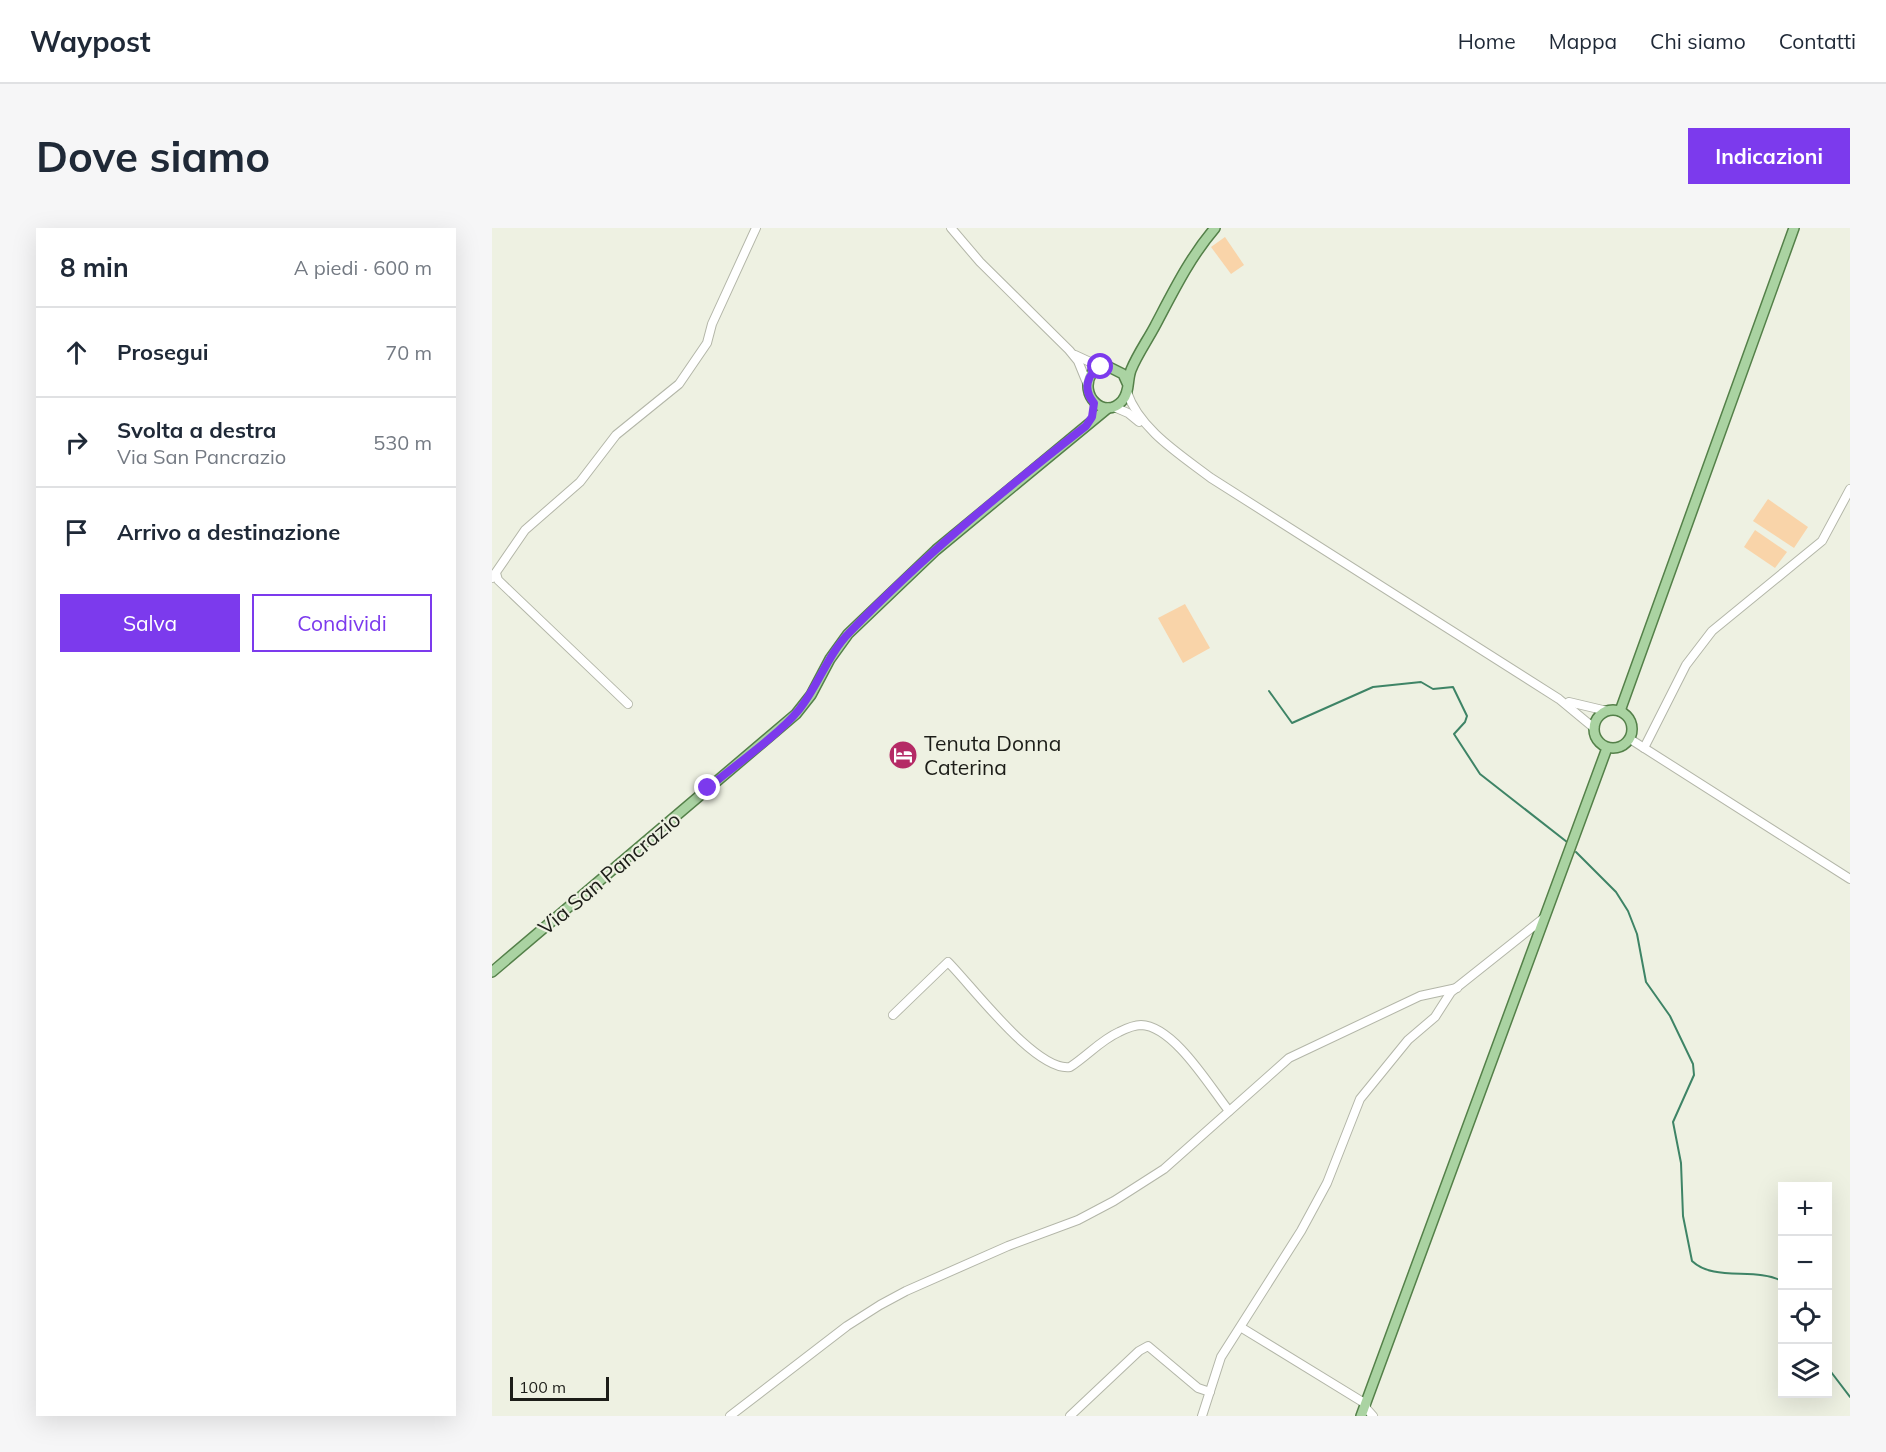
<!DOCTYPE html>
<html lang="it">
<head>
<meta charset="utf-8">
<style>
	body { margin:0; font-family:Mulish,sans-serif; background:#f6f6f7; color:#1f2937 }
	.controls { position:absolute; right:18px; bottom:18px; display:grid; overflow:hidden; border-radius:0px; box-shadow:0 6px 24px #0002 }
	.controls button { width:54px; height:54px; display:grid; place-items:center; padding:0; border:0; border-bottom:2px solid #e0e1e3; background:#fff; color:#1f2937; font:30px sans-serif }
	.scale { position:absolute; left:18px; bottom:15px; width:99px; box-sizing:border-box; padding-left:6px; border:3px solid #1c1d18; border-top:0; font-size:16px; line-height:21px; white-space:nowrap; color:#1c1d18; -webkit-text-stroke:4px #eef1e2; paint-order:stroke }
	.stop { position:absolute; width:18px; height:18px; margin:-14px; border:4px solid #7c3aed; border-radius:50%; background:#fff }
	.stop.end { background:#7c3aed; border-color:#fff; box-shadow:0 2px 6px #0008 }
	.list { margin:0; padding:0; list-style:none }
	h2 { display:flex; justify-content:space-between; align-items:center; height:78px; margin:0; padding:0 24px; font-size:26px }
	h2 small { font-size:20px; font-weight:400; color:#747a83 }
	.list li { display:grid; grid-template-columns:39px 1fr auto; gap:18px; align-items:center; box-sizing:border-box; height:90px; padding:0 24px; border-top:2px solid #e0e1e3 }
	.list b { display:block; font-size:22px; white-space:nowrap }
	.list p { margin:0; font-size:20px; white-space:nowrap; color:#747a83 }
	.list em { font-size:20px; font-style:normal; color:#747a83 }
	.actions { display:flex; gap:12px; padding:18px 24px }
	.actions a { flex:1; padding:14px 0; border:2px solid #7c3aed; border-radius:0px; text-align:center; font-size:21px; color:#7c3aed }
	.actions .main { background:#7c3aed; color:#fff }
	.icon { flex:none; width:33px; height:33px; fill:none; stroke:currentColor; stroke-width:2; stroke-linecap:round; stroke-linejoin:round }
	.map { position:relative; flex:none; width:1358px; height:1188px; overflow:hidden; border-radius:0px }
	header { display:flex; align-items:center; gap:36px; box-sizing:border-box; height:84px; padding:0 30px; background:#fff; border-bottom:2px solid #e0e1e3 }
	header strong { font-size:28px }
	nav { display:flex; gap:33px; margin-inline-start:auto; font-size:21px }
	.intro { display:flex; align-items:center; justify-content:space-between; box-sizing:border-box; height:144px; padding:0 36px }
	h1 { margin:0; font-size:42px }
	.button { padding:15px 27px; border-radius:0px; background:#7c3aed; color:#fff; font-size:21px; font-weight:700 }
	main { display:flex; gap:36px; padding:0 36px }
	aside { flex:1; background:#fff; border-radius:0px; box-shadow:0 6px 24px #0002 }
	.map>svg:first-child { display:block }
	.green { fill:#f9d4a9 }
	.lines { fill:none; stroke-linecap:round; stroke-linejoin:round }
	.stream { stroke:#3e8466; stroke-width:2 }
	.minor-casing { stroke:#b3b6a8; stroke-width:10 }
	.major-casing { stroke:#548049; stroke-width:12 }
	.minor { stroke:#fff; stroke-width:8 }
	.major { stroke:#aad3a2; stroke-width:9 }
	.route { stroke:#7c3aed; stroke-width:8 }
	.labels { text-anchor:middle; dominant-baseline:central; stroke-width:4.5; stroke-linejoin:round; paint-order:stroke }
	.poi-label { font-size:21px; fill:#1c1d18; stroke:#eef1e2; text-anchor:start }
	.street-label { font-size:21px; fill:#1c1d18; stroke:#eef1e2 }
</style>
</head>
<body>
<header>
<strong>Waypost</strong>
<nav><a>Home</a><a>Mappa</a><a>Chi siamo</a><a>Contatti</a></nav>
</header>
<div class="intro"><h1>Dove siamo</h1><a class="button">Indicazioni</a></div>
<main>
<aside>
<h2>8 min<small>A piedi · 600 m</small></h2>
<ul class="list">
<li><svg class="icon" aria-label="ahead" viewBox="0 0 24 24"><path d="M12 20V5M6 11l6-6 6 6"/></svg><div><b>Prosegui</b></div><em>70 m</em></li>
<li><svg class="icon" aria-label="right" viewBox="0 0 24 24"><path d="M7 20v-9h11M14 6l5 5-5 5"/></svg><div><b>Svolta a destra</b><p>Via San Pancrazio</p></div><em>530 m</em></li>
<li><svg class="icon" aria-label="arrive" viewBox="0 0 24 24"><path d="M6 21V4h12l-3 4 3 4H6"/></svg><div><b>Arrivo a destinazione</b></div></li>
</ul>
<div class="actions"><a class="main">Salva</a><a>Condividi</a></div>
</aside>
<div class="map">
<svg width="1358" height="1188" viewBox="0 0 1358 1188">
	<rect width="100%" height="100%" fill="#eef1e2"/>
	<g class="green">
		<path d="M733,9L752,37L739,46L719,19Z"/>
		<path d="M1276,271L1316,299L1302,320L1261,293Z"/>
		<path d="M1263,302L1295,324L1283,340L1252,319Z"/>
		<path d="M693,376L718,420L691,435L666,390Z"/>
	</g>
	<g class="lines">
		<g class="stream">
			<path d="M777,463L800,495L881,459L929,454L941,461L961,459L975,488L973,494L962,506L988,546L1075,614"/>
			<path d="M1084,624L1124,664L1136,683L1145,706L1154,754L1178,788L1201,836L1202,847L1181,894L1189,935L1191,988L1200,1033C1222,1054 1263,1039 1290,1053"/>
			<path d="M1336,1140L1358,1169"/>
		</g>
		<g class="minor-casing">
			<g id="minor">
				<path d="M459,0L488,34L577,122L586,133L595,155"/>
				<path d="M583,127L609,139"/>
				<path d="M635,164C647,201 689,227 719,250L1067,471L1102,500"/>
				<path d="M622,179L636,185L647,194"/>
				<path d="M4,345L6,352L136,476"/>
				<path d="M0,350L33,302L88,254L124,207L187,156L215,115L220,96L264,0"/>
				<path d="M1077,474L1115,483"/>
				<path d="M1138,511L1358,651"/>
				<path d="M1152,520L1194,437L1220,403L1330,313L1358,261"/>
				<path d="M401,787L456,734C480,758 544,844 578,839C595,828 609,812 627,804C633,801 642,797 649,797C682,798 718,859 737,883"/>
				<path d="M750,1100L874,1176"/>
				<path d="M873,1179L881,1188"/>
				<path d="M238,1188L355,1098L388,1077L414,1063L516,1018L586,992L622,973L672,941L797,830L928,768L965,760"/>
				<path d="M578,1188L647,1123L656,1118L706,1160L718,1164"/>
				<path d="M710,1188L729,1129L809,1003L835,955L868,871L916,812L943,789L959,764L1052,690"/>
			</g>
		</g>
		<g class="major-casing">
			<g id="major">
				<path d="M636,157L631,146L615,138L600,145C586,166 612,193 630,173C638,164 635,153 639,142C645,127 655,113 663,98C681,64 698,29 723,0"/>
				<circle cx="1121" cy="501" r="19"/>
				<path d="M1128,483L1302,0"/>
				<path d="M0,744L304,486L319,467L338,431L356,406L444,322L616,180"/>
				<path d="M869,1188L1115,520"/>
			</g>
		</g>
		<use href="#minor" class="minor"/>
		<use href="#major" class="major"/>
	</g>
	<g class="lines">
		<path class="route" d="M216,560C242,538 285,508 306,483C326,459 335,427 358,404C430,329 512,262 594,198L600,189L602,175C591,162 594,146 609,139"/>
	</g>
	<defs>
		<g id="hotel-disc" transform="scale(1.5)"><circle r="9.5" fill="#b52a65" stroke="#eef1e2"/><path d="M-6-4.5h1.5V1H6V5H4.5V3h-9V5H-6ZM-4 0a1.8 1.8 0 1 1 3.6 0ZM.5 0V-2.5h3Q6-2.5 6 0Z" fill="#fff"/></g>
	</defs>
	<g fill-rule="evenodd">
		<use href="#hotel-disc" x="411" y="527"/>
	</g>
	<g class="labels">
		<g class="poi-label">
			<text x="432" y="515">Tenuta Donna<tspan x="432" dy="24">Caterina</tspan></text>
		</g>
		<g class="street-label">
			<text transform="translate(117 645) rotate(-40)">Via San Pancrazio</text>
		</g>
	</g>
</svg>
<div class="controls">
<button>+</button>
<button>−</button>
<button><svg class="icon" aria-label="locate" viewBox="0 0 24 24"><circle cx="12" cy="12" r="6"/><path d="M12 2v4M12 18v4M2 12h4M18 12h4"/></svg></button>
<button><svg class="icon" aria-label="layers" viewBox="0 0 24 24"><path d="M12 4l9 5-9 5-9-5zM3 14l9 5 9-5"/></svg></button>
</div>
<div class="scale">100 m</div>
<div class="stop" style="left:609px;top:139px"></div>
<div class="stop end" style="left:216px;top:560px"></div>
</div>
</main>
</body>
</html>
